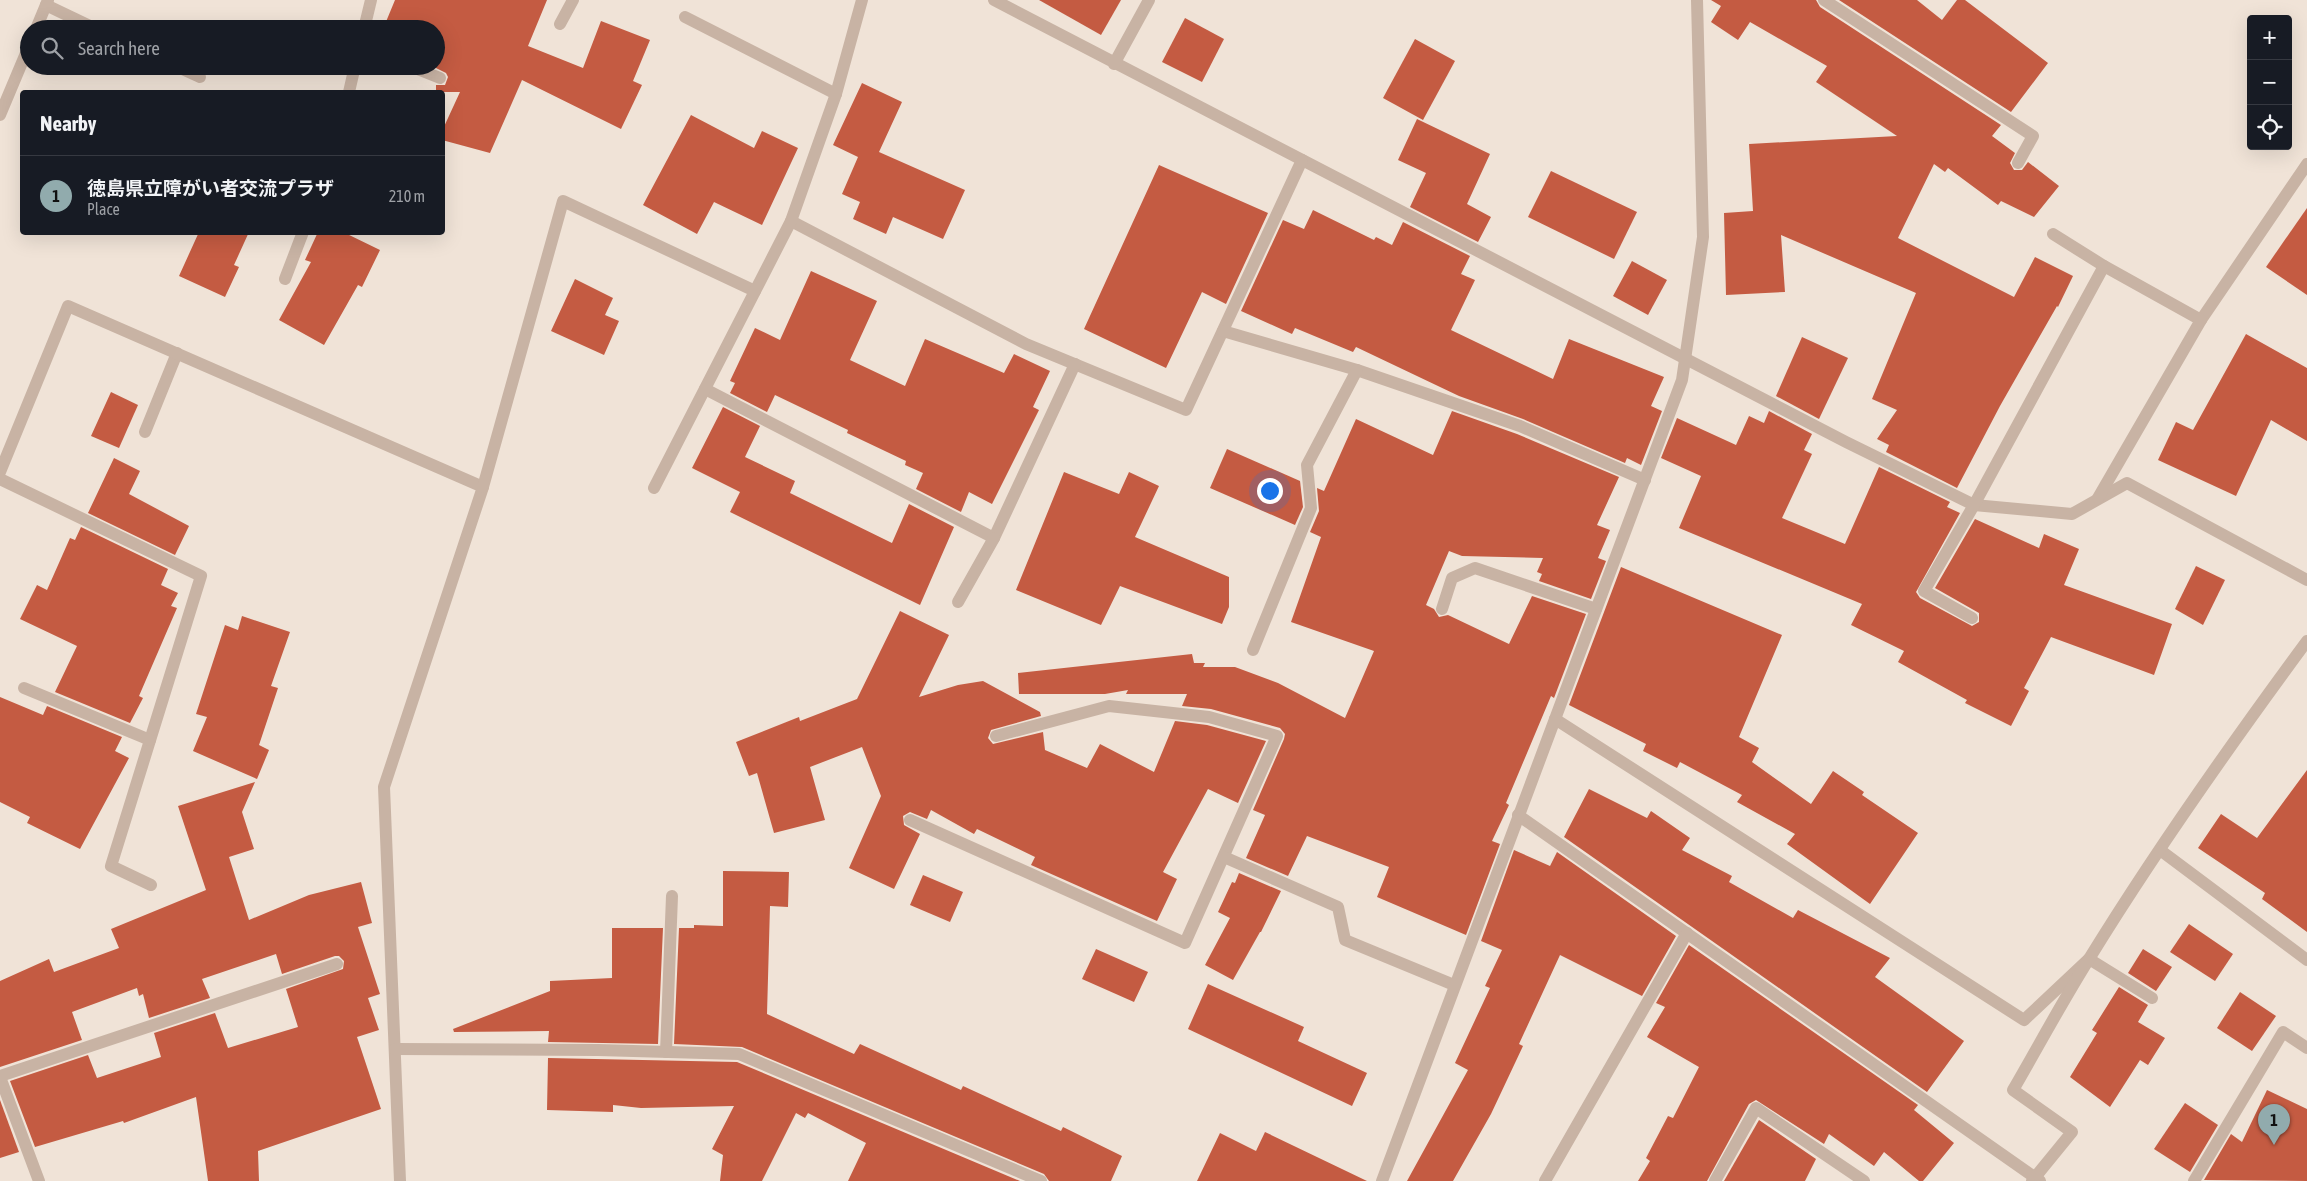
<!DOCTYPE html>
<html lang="en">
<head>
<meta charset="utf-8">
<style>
	body { margin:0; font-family:"Asap Condensed","Noto Sans JP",sans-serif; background:#242831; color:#f1f3f6 }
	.controls { position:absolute; right:15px; top:15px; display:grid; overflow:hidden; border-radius:5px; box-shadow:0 5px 20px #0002 }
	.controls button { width:45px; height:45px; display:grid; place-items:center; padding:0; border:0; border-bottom:1px solid #363941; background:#171b24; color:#f1f3f6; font:25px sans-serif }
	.you { position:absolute; left:1269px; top:490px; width:18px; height:18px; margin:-12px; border:4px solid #fff; border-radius:50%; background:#1a73e8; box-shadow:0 0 0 8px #1a73e833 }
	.badge { display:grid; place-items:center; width:32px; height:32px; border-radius:50%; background:#91abad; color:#111; font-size:16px; font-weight:700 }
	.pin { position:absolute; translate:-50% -41px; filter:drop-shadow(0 1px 2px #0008) }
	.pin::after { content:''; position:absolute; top:26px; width:18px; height:15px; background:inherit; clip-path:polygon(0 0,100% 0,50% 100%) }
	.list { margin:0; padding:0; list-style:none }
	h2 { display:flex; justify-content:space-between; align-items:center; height:65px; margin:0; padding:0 20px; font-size:21px }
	h2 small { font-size:16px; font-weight:400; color:#9ea1a6 }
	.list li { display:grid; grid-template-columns:32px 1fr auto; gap:15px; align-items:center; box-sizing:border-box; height:80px; padding:0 20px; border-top:1px solid #363941 }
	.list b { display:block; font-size:19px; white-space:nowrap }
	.list p { margin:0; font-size:16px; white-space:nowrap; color:#9ea1a6 }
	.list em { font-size:16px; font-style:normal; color:#9ea1a6 }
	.icon { flex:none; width:28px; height:28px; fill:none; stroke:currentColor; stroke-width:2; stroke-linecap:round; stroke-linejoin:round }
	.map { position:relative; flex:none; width:2307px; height:1181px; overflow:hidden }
	.search { position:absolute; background:#171b24; box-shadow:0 5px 20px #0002; left:20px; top:20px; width:425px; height:55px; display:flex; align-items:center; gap:12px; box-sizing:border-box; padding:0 18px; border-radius:28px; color:#9ea1a6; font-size:19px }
	.panel { position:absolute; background:#171b24; box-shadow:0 5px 20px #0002; left:20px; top:90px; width:425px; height:145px; border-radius:5px }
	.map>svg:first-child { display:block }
	.building { fill:#c45b42 }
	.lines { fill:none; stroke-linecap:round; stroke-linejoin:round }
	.service { stroke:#c8b3a4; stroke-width:12 }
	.minor { stroke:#c8b3a4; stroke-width:12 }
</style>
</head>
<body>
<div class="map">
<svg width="2307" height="1181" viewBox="0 0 2307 1181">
	<rect width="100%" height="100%" fill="#f0e3d7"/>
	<g class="building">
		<path d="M395,0H547L528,46L583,68L601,21L650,40L633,81L642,85L621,129L522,80L490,153L442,140V131L460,92H436V85H445L448,77L446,73L436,68V29H383Z"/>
		<path d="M1039,0H1121L1101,35Z"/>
		<path d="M1711,0H1816L1820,7L2001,125L1992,136L2015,153L2010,163L2014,170H2022L2028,162L2059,186L2034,217L2001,201L1998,205L1948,168L1945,172L1934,164L1898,238L2014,297L2035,257L2073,276L2058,307L2057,306L2000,406L1957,488L1886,452L1889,445L1877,439L1897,410L1872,399L1916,293L1781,235L1785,292L1726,295L1724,213L1753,211L1749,144L1897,136L1816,82L1827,66L1750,22L1738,40L1711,22L1721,6Z"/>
		<path d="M1839,0H1917L1942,20L1957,0H1965L2048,63L2011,112Z"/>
		<path d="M1185,18L1224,39L1202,82L1162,62Z"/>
		<path d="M1415,39L1455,61L1423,120L1383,98Z"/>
		<path d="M862,83L902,102L879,152L965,190L943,239L893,217L886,234L853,219L860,202L842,194L858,157L833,145Z"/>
		<path d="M691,115L754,148L762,131L798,148L762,225L714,202L697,234L643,205Z"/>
		<path d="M1417,119L1490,154L1467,204L1491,217L1478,242L1410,207L1426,173L1398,160Z"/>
		<path d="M1159,165L1268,213L1226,304L1202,292L1166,368L1084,329Z"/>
		<path d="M1551,171L1637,212L1614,259L1528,217Z"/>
		<path d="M2307,208V295L2266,267Z"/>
		<path d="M1313,210L1374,240L1376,237L1392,245L1403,222L1470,256L1461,274L1475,280L1451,330L1553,379L1569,339L1664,377L1651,406L1662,411L1641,465L1627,458L1625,463L1523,419L1459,396L1356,347L1353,352L1295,328L1292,334L1241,311L1283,220L1304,229Z"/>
		<path d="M199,232H249L234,265L239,267L225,297L179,276Z"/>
		<path d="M318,232H343L380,250L362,287L358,285L324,345L279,320L311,262L305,260Z"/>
		<path d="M1632,261L1667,280L1648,315L1613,296Z"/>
		<path d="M811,271L877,301L850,360L905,386L925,339L1004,373L1014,354L1050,371L1033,407L1039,410L992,504L969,492L961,512L916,489L923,473L905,465L906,461L847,433L848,430L775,395L767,412L730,393L735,383L730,381L755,328L780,340Z"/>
		<path d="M575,279L613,298L605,315L619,321L604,355L551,331Z"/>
		<path d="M2246,334L2307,368V441L2271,420L2236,496L2158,460L2176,422L2193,430Z"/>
		<path d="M1802,337L1848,358L1819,419L1776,396Z"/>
		<path d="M111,392L138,405L119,448L91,436Z"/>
		<path d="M723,407L760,426L745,457L795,481L790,493L892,543L909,504L954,527L920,605L730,512L740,492L692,468Z"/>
		<path d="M1452,411L1517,434L1619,477L1597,525L1610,530L1598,558L1606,561L1591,599L1539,581L1542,574L1537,572L1543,558L1462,556L1449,551L1426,605L1434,609L1439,617L1448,615L1509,644L1532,596L1586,614L1554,698L1551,696L1506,803L1509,805L1492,841L1500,844L1466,935L1377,897L1389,867L1307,836L1288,876L1246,858L1265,815L1253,810L1284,739L1285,734L1280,728L1211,709L1182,706L1187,694H1126L1128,690L1105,694H1019L1018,673L1192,654L1194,663H1205L1203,667H1235L1278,683L1345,718L1374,651L1291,622L1321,537L1310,532L1319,511L1317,488L1324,491L1356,419L1433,455Z"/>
		<path d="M1769,411L1812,434L1804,450L1812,454L1782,518L1845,544L1879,467L1950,502L1947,507L1960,513L1916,592L1920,598L1972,626L1979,622V613L1935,588L1975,519L2039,548L2044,534L2079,549L2064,585L2172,624L2154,675L2051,637L2024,688L2029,691L2011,726L1965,703L1967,700L1898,662L1904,651L1851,625L1862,604L1679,528L1701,476L1661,458L1677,418L1736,445L1749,416L1764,423Z"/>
		<path d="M1227,449L1300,481L1303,507L1295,525L1210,488Z"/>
		<path d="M114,458L140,471L129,494L189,526L175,555L88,513Z"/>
		<path d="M1064,472L1119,494L1129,472L1159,486L1135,537L1229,577V607L1222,624L1120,586L1101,625L1016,590Z"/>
		<path d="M81,527L168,569L161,585L178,593L171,606L177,608L139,696L143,698L130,723L55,692L77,646L20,619L37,585L47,590L70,538L75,540Z"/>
		<path d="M2196,566L2225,580L2203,625L2175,609Z"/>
		<path d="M1621,567L1782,635L1739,737L1759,748L1752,762L1811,804L1833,771L1864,792L1862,795L1918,833L1870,904L1787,844L1795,834L1737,802L1742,795L1680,762L1677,768L1643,751L1646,744L1569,705Z"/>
		<path d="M900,611L949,635L919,697L958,685L983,681L1040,712L1041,716L991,730L988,738L993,744L1043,732L1045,750L1087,768L1100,744L1154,772L1175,721L1207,725L1266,741L1238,803L1208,789L1163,872L1177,879L1157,921L1031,865L1035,857L977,829L974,834L931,810L927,819L910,812L903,816L904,825L920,834L894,889L849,868L881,796L862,747L810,767L825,820L774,833L757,773L749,776L736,742L799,717L800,721L857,699Z"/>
		<path d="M242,616L290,632L271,686L278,688L259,745L269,750L257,779L193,751L207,717L196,714L225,625L238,630Z"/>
		<path d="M0,697L43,715L47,706L122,737L115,751L129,758L80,849L27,823L30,817L0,802Z"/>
		<path d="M2307,770V932L2262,899L2265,893L2198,848L2221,814L2257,838Z"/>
		<path d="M255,782L242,812L254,849L229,857L249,920L309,895L361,882L372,923L358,927L380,994L368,998L379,1030L357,1037L381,1109L258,1151L259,1181H208L196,1097L124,1123L123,1121L35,1147L10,1081L88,1055L97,1078L161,1057L154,1033L215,1013L228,1048L298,1027L286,989L343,969L344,961L339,956H335L282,974L276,954L202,979L210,998L149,1018L143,994L139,996L137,988L72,1012L82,1040L0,1067V981L49,959L54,972L119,948L111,929L206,890L178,806Z"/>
		<path d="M1589,789L1647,818L1651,811L1690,838L1682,850L1732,876L1729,882L1793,918L1798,910L1890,958L1875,977L1964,1041L1927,1092L1564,837Z"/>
		<path d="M1514,850L1550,866L1557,852L1676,936L1642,996L1560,955L1519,1044L1523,1046L1491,1114L1453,1181H1407L1468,1070L1455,1063L1490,988L1485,986L1502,950L1481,941Z"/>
		<path d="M723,871L789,872L788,907L770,906L767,1014L854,1054L860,1044L961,1090L963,1086L1061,1131L1063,1127L1122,1156L1111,1181H1049L1044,1174L742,1047L674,1044L679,928H694V925L723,926Z"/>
		<path d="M1239,873L1281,891L1261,932H1260L1233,980L1205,965L1230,918L1218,912L1232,882L1235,883Z"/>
		<path d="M923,875L963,892L950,922L910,905Z"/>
		<path d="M2189,924L2233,954L2215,981L2170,952Z"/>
		<path d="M612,928H663L658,1044L548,1042L549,1031L454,1032L453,1029L550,991V981L612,978Z"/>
		<path d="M1689,945L1918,1105L1914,1110L1954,1143L1923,1181H1919L1884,1152L1874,1166L1829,1134L1824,1144L1756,1100L1749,1104L1707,1181H1638L1650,1161L1646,1158L1668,1116L1673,1118L1699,1067L1647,1037L1665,1007L1656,1003Z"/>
		<path d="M1096,949L1148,972L1134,1002L1082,979Z"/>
		<path d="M2143,949L2172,967L2156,991L2128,973Z"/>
		<path d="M1208,984L1304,1027L1298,1041L1367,1073L1352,1106L1188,1029Z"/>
		<path d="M2119,987L2148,1005L2138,1022L2165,1038L2148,1065L2140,1060L2110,1107L2070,1077L2097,1033L2092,1030Z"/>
		<path d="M2240,992L2276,1016L2252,1051L2217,1028Z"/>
		<path d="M548,1058L737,1062L1020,1181H848L866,1143L808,1113L805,1118L796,1113L762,1181H720L723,1155L712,1149L734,1106L641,1108L613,1105V1112L547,1110Z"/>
		<path d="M2267,1090L2307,1109V1181L2204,1180L2231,1134L2242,1142Z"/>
		<path d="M0,1100L19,1152L0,1158Z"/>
		<path d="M2185,1103L2218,1125L2190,1172L2154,1149Z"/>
		<path d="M1759,1120L1816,1159L1805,1181H1724Z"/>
		<path d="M1265,1132L1367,1181H1197L1220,1133L1256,1151Z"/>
	</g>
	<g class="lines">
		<g class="service">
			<path d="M685,17L836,94"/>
			<path d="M145,432L177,353"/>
			<path d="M666,1052L672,896"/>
			<path d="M0,1077L39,1181"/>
		</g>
		<g class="minor">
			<path d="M994,0L1846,442L1974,505L2072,514L2127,483L2307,580"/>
			<path d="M1824,0L2033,136L2018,163"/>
			<path d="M46,5L96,29"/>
			<path d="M560,24L573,0"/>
			<path d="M36,29L48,0"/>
			<path d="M364,29L371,0"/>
			<path d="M1114,64L1149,0"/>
			<path d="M176,66L200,77"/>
			<path d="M410,66L440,78"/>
			<path d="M349,92L355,66"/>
			<path d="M0,115L29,46"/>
			<path d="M791,221L1026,344L1186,410L1302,160"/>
			<path d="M2053,234L2104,266"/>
			<path d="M285,279L303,232"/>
			<path d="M2201,320L2307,164"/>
			<path d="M1223,331L1357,370L1520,426L1645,480"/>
			<path d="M705,389L994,538L1075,364"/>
			<path d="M0,472L68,306L483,487L384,787L400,1181"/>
			<path d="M0,479L201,576L111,866L151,885"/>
			<path d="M483,487L563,201L755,291"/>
			<path d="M654,488L791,221L836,94L862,0"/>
			<path d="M958,602L994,538"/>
			<path d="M1442,609L1452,578L1475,568L1596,609"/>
			<path d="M1972,618L1924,591L1974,505L2104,266L2201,320L2098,498"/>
			<path d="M1253,650L1311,508L1307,465L1357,370"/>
			<path d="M24,688L150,740"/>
			<path d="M1555,719L2024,1020L2089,959L2152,998"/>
			<path d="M1518,815L2040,1181"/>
			<path d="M910,820L1185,943L1277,736L1209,717L1109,706L996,736"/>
			<path d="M2160,850L2307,960"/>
			<path d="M1224,857L1338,907L1345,940L1454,985"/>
			<path d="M395,1049L598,1050L739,1054L1041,1181"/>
			<path d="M0,1076L337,964"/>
			<path d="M1382,1181L1682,380L1703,237L1697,0"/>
			<path d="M1545,1181L1687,933"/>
			<path d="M1715,1181L1756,1108L1864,1181"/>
			<path d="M2032,1181L2072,1132L2013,1090C2038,1047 2062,1002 2089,959C2156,850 2231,744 2307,641"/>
			<path d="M2194,1181L2283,1032L2307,1048"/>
		</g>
	</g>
</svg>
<div class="controls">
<button>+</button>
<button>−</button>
<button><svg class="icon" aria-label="locate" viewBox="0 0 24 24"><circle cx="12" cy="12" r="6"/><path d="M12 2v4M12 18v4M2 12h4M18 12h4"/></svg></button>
</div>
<div class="you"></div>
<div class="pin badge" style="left:2274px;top:1145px">1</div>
<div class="search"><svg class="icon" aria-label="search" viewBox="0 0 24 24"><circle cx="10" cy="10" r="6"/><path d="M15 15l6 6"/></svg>Search here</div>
<section class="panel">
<h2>Nearby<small></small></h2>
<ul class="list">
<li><span class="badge">1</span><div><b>徳島県立障がい者交流プラザ</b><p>Place</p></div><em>210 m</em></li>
</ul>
</section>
</div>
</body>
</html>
